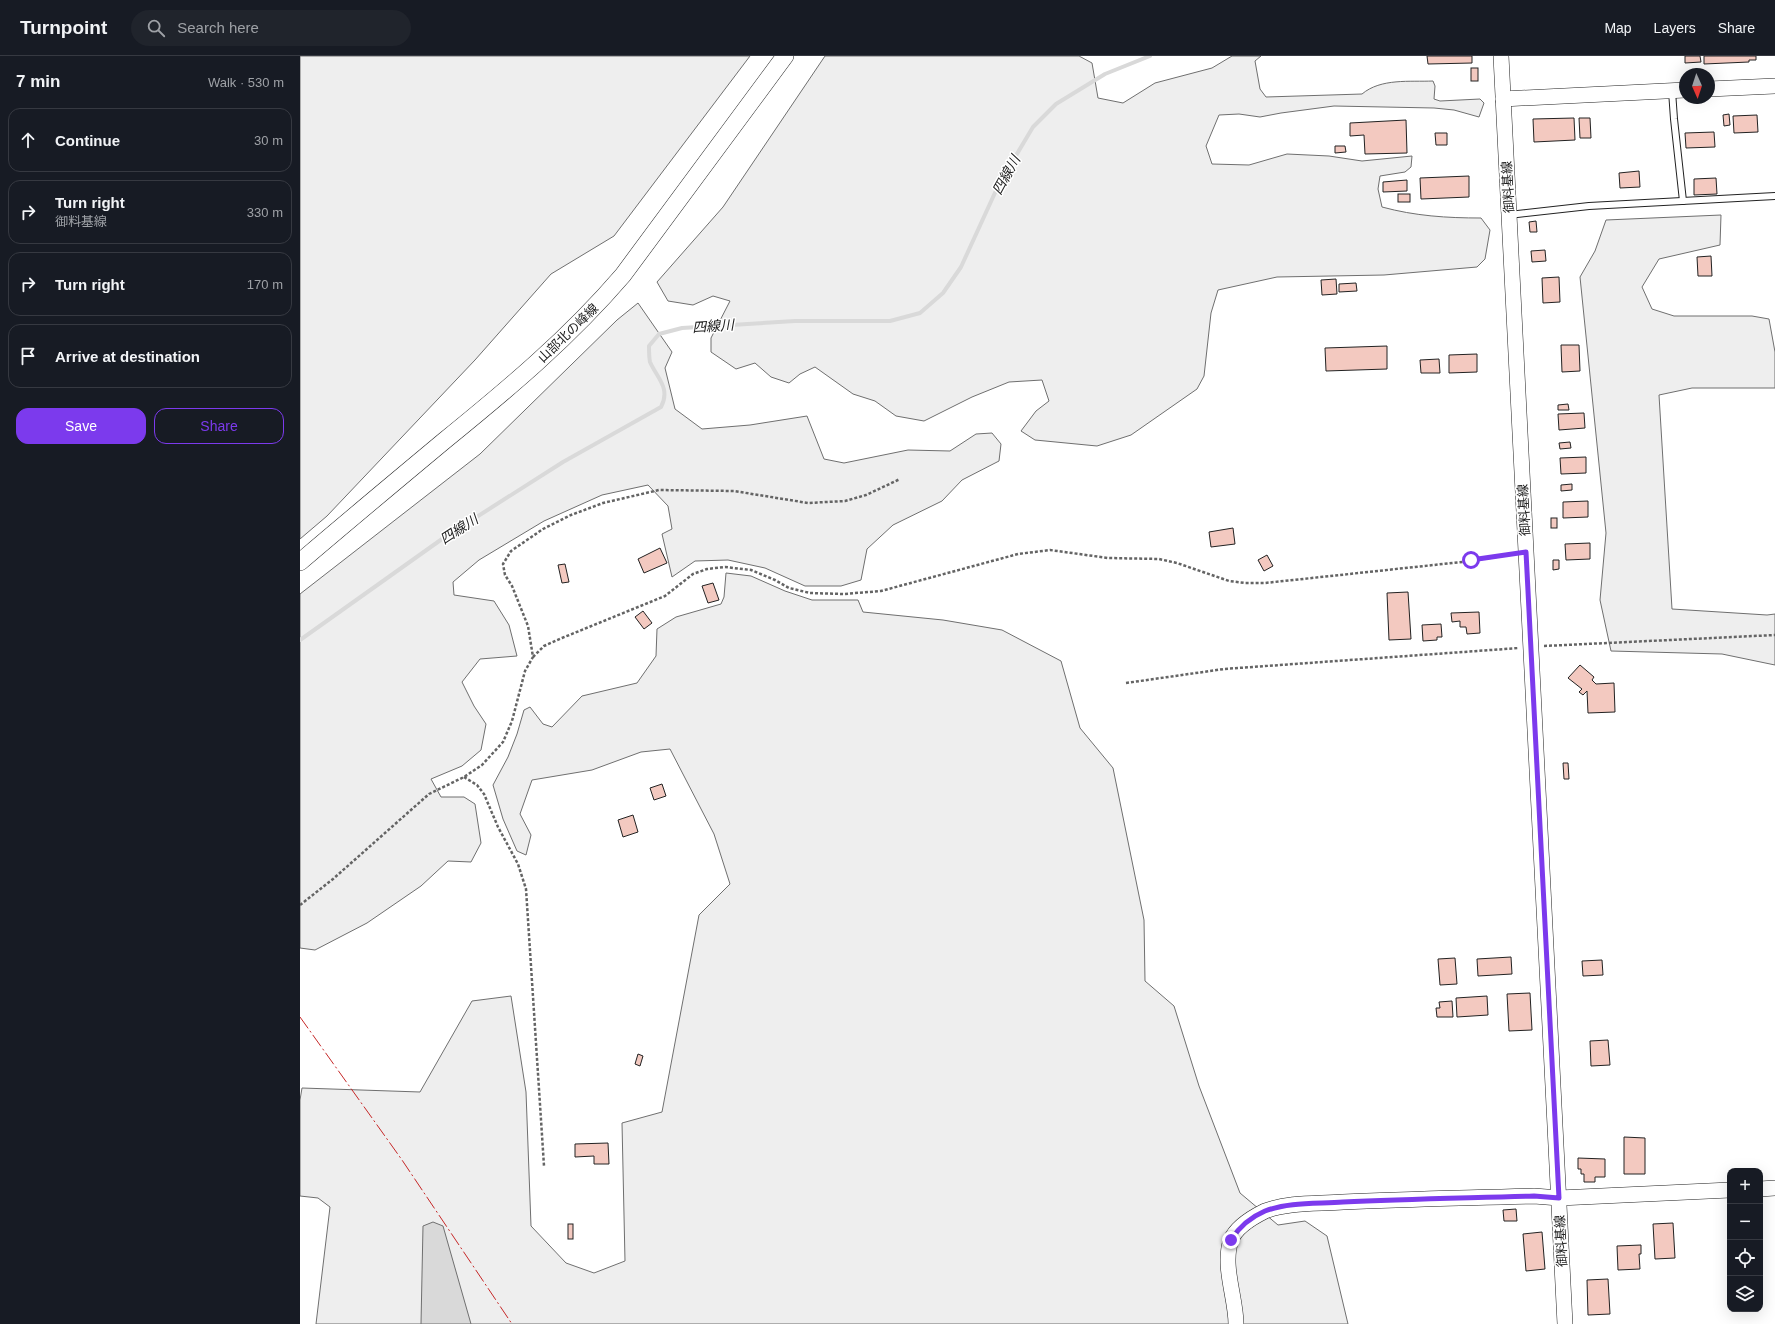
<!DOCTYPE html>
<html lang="en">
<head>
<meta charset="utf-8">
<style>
	body { margin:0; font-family:Helvetica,"Noto Sans JP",sans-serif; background:#20242c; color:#f1f3f6 }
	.controls { position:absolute; right:12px; bottom:12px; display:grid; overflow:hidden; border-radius:8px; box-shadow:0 4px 16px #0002 }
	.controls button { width:36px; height:36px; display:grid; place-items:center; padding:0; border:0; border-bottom:1px solid #363941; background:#171b24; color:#f1f3f6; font:20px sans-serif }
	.compass { position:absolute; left:1379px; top:12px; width:36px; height:36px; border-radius:50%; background:#171b24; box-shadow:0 4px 16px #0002; rotate:177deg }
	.stop { position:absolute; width:12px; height:12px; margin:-9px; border:3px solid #7c3aed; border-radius:50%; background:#fff }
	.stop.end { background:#7c3aed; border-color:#fff; box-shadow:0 1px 4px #0008 }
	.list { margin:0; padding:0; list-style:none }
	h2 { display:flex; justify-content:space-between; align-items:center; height:52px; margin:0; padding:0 16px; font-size:17px }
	h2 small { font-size:13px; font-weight:400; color:#9ea1a6 }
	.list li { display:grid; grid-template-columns:26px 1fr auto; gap:12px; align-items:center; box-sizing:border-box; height:64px; margin:0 8px 8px; padding:0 8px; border:1px solid #363941; border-radius:12px }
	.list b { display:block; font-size:15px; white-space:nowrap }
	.list p { margin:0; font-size:13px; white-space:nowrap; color:#9ea1a6 }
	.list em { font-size:13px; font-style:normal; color:#9ea1a6 }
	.actions { display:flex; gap:8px; padding:12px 16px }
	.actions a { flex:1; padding:9px 0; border:1px solid #7c3aed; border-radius:12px; text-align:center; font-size:14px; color:#7c3aed }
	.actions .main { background:#7c3aed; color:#fff }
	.icon { flex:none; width:22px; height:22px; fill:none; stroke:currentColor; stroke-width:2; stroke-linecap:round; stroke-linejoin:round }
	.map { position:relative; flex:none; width:1475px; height:1268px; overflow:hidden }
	header { display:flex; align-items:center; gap:24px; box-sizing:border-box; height:56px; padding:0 20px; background:#171b24; border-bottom:1px solid #363941 }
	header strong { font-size:19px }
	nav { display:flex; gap:22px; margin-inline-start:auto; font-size:14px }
	.search { width:280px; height:36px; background:#20242c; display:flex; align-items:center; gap:10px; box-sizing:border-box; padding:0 14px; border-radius:22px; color:#9ea1a6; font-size:15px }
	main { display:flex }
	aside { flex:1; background:#171b24 }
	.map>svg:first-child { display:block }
	.green { fill:#eee; stroke:#6f6f6f }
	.water { fill:#d9d9d9; stroke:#6f6f6f }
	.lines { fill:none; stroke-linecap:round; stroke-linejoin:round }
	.stream { stroke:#d9d9d9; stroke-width:4 }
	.building { fill:#f3c9c0; stroke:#222 }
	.service-casing { stroke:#222; stroke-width:8 }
	.tertiary-casing { stroke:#222; stroke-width:16 }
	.secondary-casing { stroke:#222; stroke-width:18 }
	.path { stroke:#646464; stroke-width:2.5; stroke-dasharray:3 2; stroke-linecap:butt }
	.service { stroke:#fff; stroke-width:6 }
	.tertiary { stroke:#fff; stroke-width:15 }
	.secondary { stroke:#fff; stroke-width:17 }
	.power { stroke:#c62828; stroke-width:1; stroke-dasharray:14 3 2 3; stroke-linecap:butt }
	.route { stroke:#7c3aed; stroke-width:5 }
	.labels { text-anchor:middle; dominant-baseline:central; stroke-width:3; stroke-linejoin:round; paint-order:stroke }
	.street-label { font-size:13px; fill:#222; stroke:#fff }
	.water-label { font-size:14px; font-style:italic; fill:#222; stroke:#fff }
</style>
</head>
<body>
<header>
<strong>Turnpoint</strong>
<div class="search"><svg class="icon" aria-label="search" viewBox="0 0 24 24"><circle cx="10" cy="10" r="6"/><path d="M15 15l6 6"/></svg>Search here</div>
<nav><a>Map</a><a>Layers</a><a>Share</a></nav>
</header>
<main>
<aside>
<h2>7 min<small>Walk · 530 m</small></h2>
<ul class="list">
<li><svg class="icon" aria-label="ahead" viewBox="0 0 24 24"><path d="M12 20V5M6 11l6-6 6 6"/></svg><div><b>Continue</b></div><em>30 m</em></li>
<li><svg class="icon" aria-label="right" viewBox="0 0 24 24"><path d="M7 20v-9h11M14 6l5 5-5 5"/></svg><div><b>Turn right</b><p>御料基線</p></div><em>330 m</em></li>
<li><svg class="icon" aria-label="right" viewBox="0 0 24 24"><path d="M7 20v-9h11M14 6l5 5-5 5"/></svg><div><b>Turn right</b></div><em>170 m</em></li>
<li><svg class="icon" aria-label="arrive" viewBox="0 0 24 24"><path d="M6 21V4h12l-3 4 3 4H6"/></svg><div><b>Arrive at destination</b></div></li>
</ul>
<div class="actions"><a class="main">Save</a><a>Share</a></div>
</aside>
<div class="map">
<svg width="1475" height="1268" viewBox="0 0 1475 1268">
	<rect width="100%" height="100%" fill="#fff"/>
	<g class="green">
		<path d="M0,0H450L314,180L251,218L175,304L27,460L0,483Z"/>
		<path d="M525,0H779L792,7L798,42L823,47L855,27L912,12L932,0H961L955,5L960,33L966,41L1062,38C1081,22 1110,26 1133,25L1135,30L1134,43L1140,45L1180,43L1184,47L1179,61L1154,54L1134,52L1034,50L981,57L960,61L939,58L919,59L906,90L912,108L949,109L987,98L1029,100L1062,105L1112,100L1111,111L1105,116L1080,120L1078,133L1082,151C1115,160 1147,162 1181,162L1190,174L1185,203L1177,211L1084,219L977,221L918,234L911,257L904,320L897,333L831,379L797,390L735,384L721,375L736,355L749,345L742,324L709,326L672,341L624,365L596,360L575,345L553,338L515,311L500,318L489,327L471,321L455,307L436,313L411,296V282L430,245L413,240L393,249L368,245L357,226L423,151Z"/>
		<path d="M1421,159L1420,189L1359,203L1342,231L1352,253L1374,260H1452L1469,263L1475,296V332H1392L1359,339L1372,553L1467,559L1475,558V609L1422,598L1311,595L1300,544L1306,477L1280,221L1295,195L1306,164Z"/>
		<path d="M338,247L372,296L365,312L375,353L402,373L450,369L507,360L524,403L544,407L608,394L650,395L676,378L692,377L701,388L699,405L662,424L642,445L593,469L567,493L561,524L541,530H505L465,512L428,504L395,505L372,521L362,478L372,473L368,450L348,429L302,439L244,465L179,504L153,526L154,539L194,545L209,569L217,600L180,603L162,626L174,650L186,668L181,694L162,710L131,723L141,741H164L175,748L181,787L171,806L148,805L121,830L67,867L15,894L0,892V538L180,398L317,264Z"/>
		<path d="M426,517L451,520L485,535L512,544H558L563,556L643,564L702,574L761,605L780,672L813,712L844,864L845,925L874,950L899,1030L940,1137L978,1169L1005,1165L1027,1180L1048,1268H16L30,1151L18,1142L0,1140V1044L2,1032L120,1036L172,945L211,940L226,1036L231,1170L266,1207L294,1217L325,1205L322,1067L362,1056L399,859L430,828L414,778L370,693L341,696L292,714L232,724L220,758L231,779L226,799L217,795L203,763L193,729L208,701L217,678L224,654L230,651L243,668L252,671L282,640L337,627L356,600L357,573L376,561L421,548L424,541Z"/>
	</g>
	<path class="water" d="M133,1166L143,1170L171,1268H121L123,1170Z"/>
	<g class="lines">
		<path class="stream" d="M0,584L142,483L263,406L361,351C371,332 357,322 350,306C349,301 349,295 349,290L359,278L382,272L495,265H590L620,257L643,237L661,211L699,128L733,71L756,48L805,18L850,0"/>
	</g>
	<g class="building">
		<path d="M1127,0H1172V7L1128,8Z"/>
		<path d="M1385,0H1400L1401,6L1385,7Z"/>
		<path d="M1404,0H1456V4H1449V6L1404,8Z"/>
		<rect x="1171" y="12" width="7" height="13"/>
		<path d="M1429,58L1430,69L1424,70L1423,59Z"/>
		<path d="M1457,59L1458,76L1434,77L1433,60Z"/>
		<path d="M1274,62L1275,84L1234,86L1233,63Z"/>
		<path d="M1279,62H1290L1291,82H1280Z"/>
		<path d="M1106,64L1107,97L1065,98L1064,79L1050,80V67Z"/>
		<path d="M1414,76L1415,91L1386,92L1385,77Z"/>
		<path d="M1135,77H1147V89H1136Z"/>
		<path d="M1035,90H1045L1046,96L1035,97Z"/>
		<path d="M1339,115L1340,131L1320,132L1319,117Z"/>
		<path d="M1169,120V141L1121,143L1120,122Z"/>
		<path d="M1416,122L1417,138L1394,139V123Z"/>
		<path d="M1107,124V135L1083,136V126Z"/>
		<rect x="1098" y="138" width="12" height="8"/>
		<path d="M1236,165L1237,176H1230L1229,166Z"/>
		<path d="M1245,194L1246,205L1232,206L1231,195Z"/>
		<path d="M1411,200L1412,220H1398L1397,201Z"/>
		<path d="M1259,221L1260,246L1243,247L1242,222Z"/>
		<path d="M1036,223L1037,238L1022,239L1021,224Z"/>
		<path d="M1056,227L1057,235L1039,236V228Z"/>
		<path d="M1261,289H1279L1280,315L1262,316Z"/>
		<path d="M1087,290V313L1026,315L1025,292Z"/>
		<path d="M1177,298V316L1149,317V299Z"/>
		<path d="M1139,303L1140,317H1121L1120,304Z"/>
		<path d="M1268,348L1269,354H1258V349Z"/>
		<path d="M1284,357L1285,372L1259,374L1258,358Z"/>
		<path d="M1270,386L1271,392L1260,393L1259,387Z"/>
		<path d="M1286,401V417L1261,418L1260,402Z"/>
		<path d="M1272,428V434L1261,435V429Z"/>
		<path d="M1288,445V461L1263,462V446Z"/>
		<rect x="1251" y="462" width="6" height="10"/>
		<path d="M933,472L935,488L911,491L909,476Z"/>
		<path d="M1290,487V503L1266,504L1265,488Z"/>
		<path d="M360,492L367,507L344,517L338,503Z"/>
		<path d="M967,499L973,510L964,515L958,504Z"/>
		<path d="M1253,504H1259V513L1253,514Z"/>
		<path d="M265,508L269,526L262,527L258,509Z"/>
		<path d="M413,527L419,544L408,547L402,530Z"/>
		<path d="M1108,536L1111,583L1089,584L1087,537Z"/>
		<path d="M343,555L352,567L344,573L335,561Z"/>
		<path d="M1179,556L1180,577L1167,578L1166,571H1160V565L1152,566L1151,557Z"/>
		<path d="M1141,568L1142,581H1137V584L1123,585L1122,569Z"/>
		<path d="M1280,609L1294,621L1292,624L1296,628L1314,627L1315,656L1288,657L1287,635L1283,639L1279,636L1282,633L1268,622Z"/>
		<path d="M1263,707H1268L1269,723H1264Z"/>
		<path d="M362,728L366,740L354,744L350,732Z"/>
		<path d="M333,759L338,776L323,781L318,764Z"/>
		<path d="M1211,901L1212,918L1178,920L1177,903Z"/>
		<path d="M1155,902L1157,928L1140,929L1138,903Z"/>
		<path d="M1302,904L1303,919L1283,920L1282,905Z"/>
		<path d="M1230,937L1232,974L1209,975L1207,938Z"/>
		<path d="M1187,940L1188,959L1157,961L1156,942Z"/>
		<path d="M1152,945L1153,961H1137L1136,952H1140L1139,946Z"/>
		<path d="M1308,984L1310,1009L1291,1010L1290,985Z"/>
		<path d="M338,998L343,1000L340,1010L335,1008Z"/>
		<path d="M1324,1081L1345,1082V1118H1324Z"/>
		<path d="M308,1087L309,1108H294V1100L275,1101V1088Z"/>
		<path d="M1278,1102L1305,1103V1121H1295V1126H1284V1118H1281V1113H1278Z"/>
		<path d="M1216,1153L1217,1165H1204L1203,1154Z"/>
		<path d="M1373,1167L1375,1202L1355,1203L1353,1168Z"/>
		<rect x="268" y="1168" width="5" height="15"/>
		<path d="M1242,1176L1245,1213L1226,1215L1223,1178Z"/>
		<path d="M1341,1189V1198H1339L1340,1213L1318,1214L1317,1190Z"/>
		<path d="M1308,1223L1310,1258L1288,1259L1287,1224Z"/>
	</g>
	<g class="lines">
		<g class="service-casing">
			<g id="service">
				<path d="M1372,35L1374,63L1383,145"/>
				<path d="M1209,159L1289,150L1475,140"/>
			</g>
		</g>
		<g class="tertiary-casing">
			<g id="tertiary">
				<path d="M1201,0L1265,1268"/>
				<path d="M1409,33L1475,30"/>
				<path d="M1203,43L1385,34"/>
				<path d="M1460,1133L1475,1132"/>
				<path d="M936,1268C936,1242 922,1210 931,1184C936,1171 953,1161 965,1155C989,1146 1018,1148 1043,1146C1107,1143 1171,1142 1234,1140L1259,1142L1430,1134"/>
			</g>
		</g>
		<g class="secondary-casing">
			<path id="secondary" d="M0,506C48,465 96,425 144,385C208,333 269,282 323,219L485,0"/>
		</g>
		<g class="path">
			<path d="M1244,590L1475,579"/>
			<path d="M233,601L244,590L262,582L365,540L393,518L407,513L425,511L451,514L475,524L489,532L510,537L544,538L581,535L718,498L750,494L808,502L859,503L877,507L929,525L945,527H965L1171,505L1213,498"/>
			<path d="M826,627L924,613L1219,592"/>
			<path d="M164,721L177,729L184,738L198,771L218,808L226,833L244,1110"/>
			<path d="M0,849L33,823L129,738L164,721L182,709L203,686L212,665L225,615L233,601L228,570L212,530L205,519L203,508L211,495L243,473L271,459L303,447L359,434L434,435L508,447L545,445L566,439L600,423"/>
		</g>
		<use href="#service" class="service"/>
		<use href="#tertiary" class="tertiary"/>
		<use href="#secondary" class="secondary"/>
		<path class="power" d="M0,961L102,1104L212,1268"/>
	</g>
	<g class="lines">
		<path class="route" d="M931,1184C939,1171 951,1161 965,1155C989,1146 1018,1148 1043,1146C1107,1143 1171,1142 1234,1140L1259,1142L1226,496L1171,504"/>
	</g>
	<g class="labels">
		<g class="street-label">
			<text transform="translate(1208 131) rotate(-93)">御料基線</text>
			<text transform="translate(268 277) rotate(-44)">山部北の峰線</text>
			<text transform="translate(1224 454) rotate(-93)">御料基線</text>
			<text transform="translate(1261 1185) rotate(-93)">御料基線</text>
		</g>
		<g class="water-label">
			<text transform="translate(706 119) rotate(-61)">四線川</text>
			<text transform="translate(413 270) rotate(-4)">四線川</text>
			<text transform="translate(159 473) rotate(-33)">四線川</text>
		</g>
	</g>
</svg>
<div class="controls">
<button>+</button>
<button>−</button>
<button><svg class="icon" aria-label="locate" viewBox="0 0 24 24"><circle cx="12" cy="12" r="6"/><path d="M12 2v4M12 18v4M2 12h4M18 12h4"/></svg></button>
<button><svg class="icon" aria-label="layers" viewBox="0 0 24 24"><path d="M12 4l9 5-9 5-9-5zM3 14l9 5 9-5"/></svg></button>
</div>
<svg class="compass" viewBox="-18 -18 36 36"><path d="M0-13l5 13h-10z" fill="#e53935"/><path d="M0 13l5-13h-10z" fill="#9ea1a6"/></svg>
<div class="stop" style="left:1171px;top:504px"></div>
<div class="stop end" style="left:931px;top:1184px"></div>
</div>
</main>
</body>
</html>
